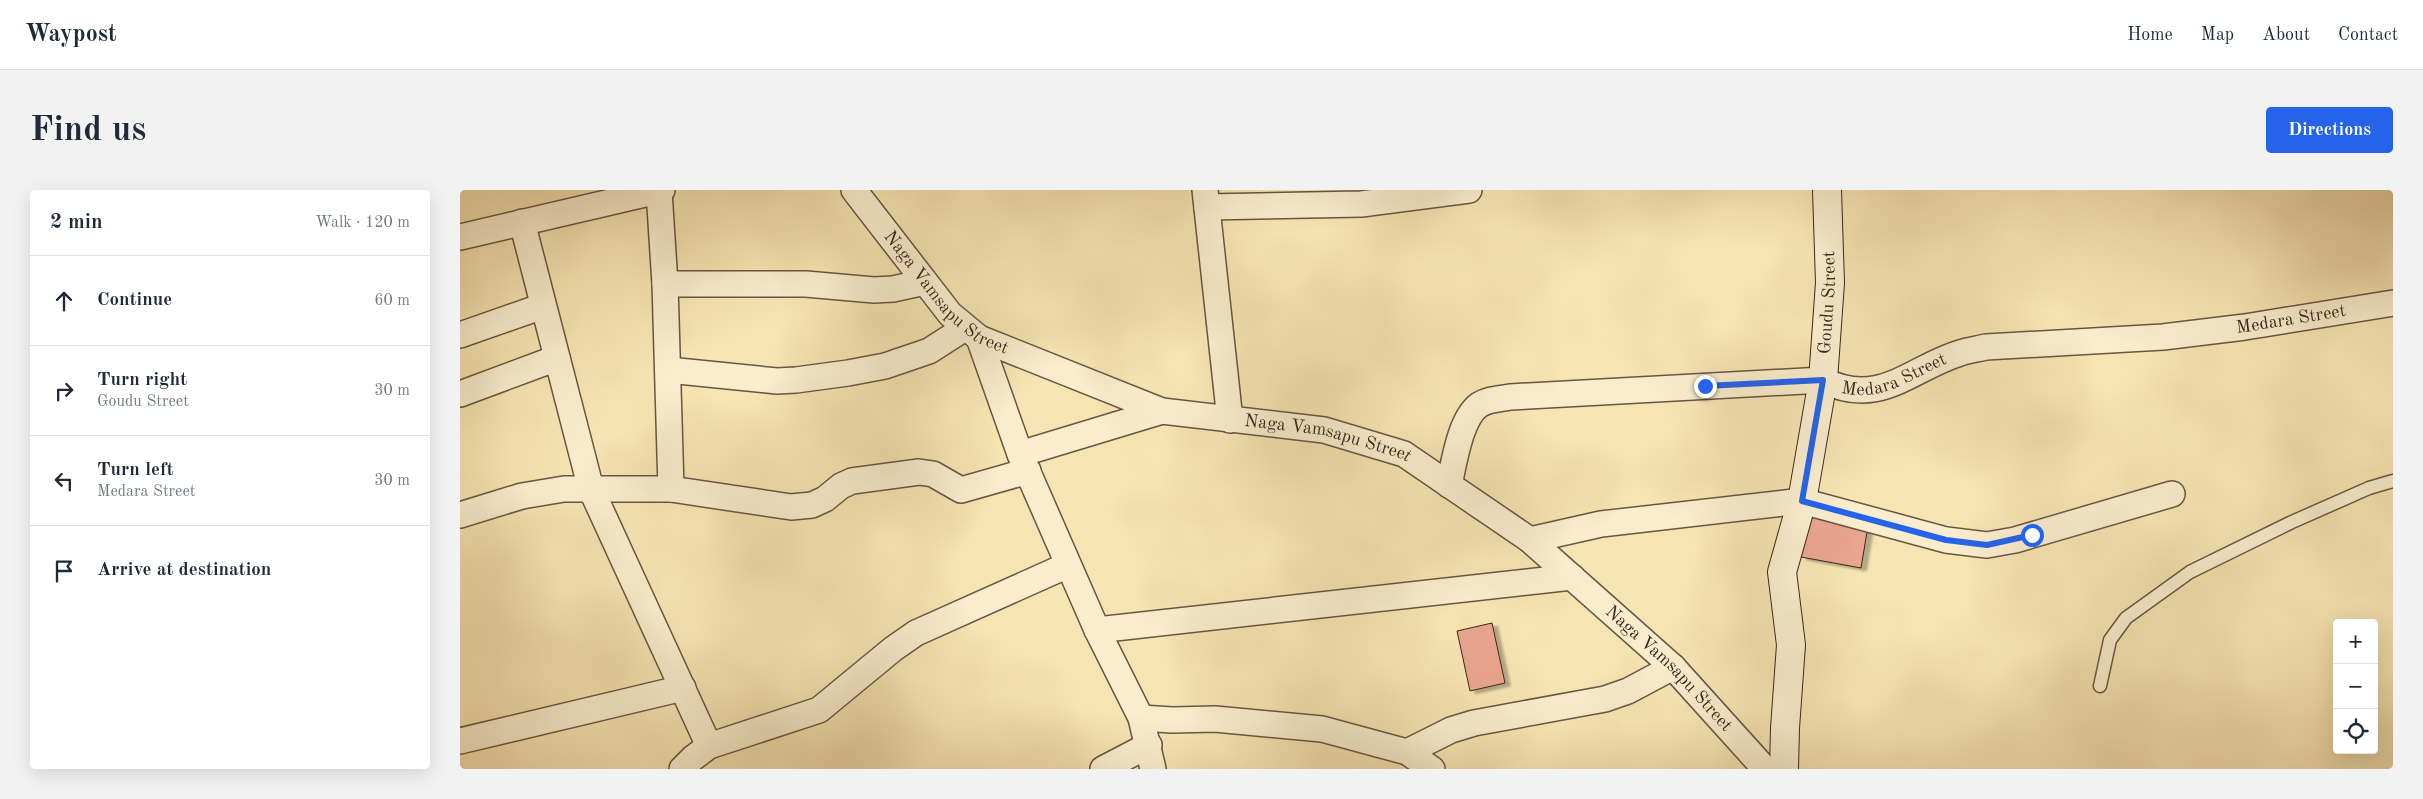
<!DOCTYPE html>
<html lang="en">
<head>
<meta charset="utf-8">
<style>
	body { margin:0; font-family:"Old Standard TT",serif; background:#f2f2f3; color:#1f2937 }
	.controls { position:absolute; right:15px; bottom:15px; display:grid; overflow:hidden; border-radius:5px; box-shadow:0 5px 20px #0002 }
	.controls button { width:45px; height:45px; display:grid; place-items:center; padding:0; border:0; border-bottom:1px solid #e0e1e3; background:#fff; color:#1f2937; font:25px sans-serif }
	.stop { position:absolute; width:15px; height:15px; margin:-11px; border:4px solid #2563eb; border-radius:50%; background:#fff }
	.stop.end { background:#2563eb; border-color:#fff; box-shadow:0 1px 5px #0008 }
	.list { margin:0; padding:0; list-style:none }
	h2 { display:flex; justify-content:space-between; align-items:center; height:65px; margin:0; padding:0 20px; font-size:21px }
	h2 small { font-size:16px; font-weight:400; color:#747a83 }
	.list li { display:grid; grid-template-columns:32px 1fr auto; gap:15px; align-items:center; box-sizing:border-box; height:90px; padding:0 20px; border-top:1px solid #e0e1e3 }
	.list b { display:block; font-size:19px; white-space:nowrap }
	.list p { margin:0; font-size:16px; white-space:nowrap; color:#747a83 }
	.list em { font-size:16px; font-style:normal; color:#747a83 }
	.icon { flex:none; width:28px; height:28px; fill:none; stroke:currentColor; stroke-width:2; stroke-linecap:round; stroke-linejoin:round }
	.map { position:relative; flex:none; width:1933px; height:579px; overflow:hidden; border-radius:5px }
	header { display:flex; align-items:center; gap:30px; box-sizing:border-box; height:70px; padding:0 25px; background:#fff; border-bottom:1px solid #e0e1e3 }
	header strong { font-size:24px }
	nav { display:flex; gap:28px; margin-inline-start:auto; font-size:18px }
	.intro { display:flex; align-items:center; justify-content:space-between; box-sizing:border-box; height:120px; padding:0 30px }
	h1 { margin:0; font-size:35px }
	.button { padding:12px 22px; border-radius:5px; background:#2563eb; color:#fff; font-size:18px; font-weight:700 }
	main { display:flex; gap:30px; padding:0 30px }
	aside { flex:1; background:#fff; border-radius:5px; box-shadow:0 5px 20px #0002 }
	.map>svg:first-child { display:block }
	.building { fill:#e9a58e; stroke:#3a251c; filter:url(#shadow) }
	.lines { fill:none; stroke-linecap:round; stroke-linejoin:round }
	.lane-casing { stroke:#695542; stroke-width:15 }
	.street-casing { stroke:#695542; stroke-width:28 }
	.secondary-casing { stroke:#3a251c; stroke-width:30 }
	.lane { stroke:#f9edcd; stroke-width:12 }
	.street { stroke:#f9edcd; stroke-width:25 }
	.secondary { stroke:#f9edcd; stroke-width:28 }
	.route { stroke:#2563eb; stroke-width:6 }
	.labels { text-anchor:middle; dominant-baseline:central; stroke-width:5; stroke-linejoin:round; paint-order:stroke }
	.street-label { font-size:18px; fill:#3a251c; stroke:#f9edcd }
</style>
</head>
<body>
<header>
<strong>Waypost</strong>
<nav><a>Home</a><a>Map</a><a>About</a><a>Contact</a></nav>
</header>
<div class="intro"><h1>Find us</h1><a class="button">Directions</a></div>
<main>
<aside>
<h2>2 min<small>Walk · 120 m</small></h2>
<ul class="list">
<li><svg class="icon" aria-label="ahead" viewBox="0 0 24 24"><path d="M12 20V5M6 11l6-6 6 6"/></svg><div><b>Continue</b></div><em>60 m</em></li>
<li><svg class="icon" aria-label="right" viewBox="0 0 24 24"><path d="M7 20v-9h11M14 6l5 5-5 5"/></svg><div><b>Turn right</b><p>Goudu Street</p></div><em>30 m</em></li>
<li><svg class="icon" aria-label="left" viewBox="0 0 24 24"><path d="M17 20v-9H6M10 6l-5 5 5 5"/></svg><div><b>Turn left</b><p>Medara Street</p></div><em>30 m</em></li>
<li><svg class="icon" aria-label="arrive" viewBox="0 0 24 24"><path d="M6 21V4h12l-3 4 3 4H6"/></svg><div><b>Arrive at destination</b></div></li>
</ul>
</aside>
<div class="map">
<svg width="1933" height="579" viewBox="0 0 1933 579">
	<defs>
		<filter id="shadow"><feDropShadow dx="5.5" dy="3" stdDeviation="1" flood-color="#0004"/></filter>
	</defs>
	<rect width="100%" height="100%" fill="#f6e4b2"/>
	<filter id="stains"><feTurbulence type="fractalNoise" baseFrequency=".004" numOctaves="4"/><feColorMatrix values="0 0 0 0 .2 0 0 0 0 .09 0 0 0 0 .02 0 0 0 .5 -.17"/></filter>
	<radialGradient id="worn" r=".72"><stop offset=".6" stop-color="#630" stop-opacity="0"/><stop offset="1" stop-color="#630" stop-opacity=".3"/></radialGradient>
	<g class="building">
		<path d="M1349,320L1409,330L1401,378L1341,367Z"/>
		<path d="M1032,433L1045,493L1010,501L997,441Z"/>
	</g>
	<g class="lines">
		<g class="lane-casing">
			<path id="lane" d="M1640,496L1650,450L1666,428L1730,382L1832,332L1909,298L1933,291"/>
		</g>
		<g class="street-casing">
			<g id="street">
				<path id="s1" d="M394,0L490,124L519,148L702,221L864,240L944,264L1070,350L1213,477L1305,579"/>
				<path d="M745,0L770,230"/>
				<path d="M199,1L205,94L211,299"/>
				<path d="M747,17L901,14L1009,0"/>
				<path d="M62,32L131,299L249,556"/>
				<path d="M0,47L202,0"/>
				<path d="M205,94H346L414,100L433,99L465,92"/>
				<path d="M0,145L83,116"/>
				<path d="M519,148L560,264L637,440L681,528L693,579"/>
				<path d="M208,180L317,191L336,190L388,183L425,176L469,161L505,138"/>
				<path d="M0,204L97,168"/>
				<path d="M560,264L702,221"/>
				<path id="s2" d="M989,295C994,273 1000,229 1019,215C1028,209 1040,209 1050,207L1363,190C1419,219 1451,178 1500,163C1508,160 1518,159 1526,157L1703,147L1785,137L1933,113"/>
				<path d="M0,325L62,306L104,299H211L331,317L352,315L365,309L381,296L392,291L459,282L473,284L501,300L568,281"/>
				<path d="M1070,350L1141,334L1342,311L1486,350L1527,355L1555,350L1712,304"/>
				<path d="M637,440L1112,387"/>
				<path d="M681,528L712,530L755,529L862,539L947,562L972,579"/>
				<path d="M0,551L223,498"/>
				<path d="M947,562L991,540L1014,533L1145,509L1168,501L1213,477"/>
				<path d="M222,579L233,568L249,556L359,520L433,459L456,443L608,375"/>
				<path d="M643,579L689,555"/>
			</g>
		</g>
		<g class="secondary-casing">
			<g id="secondary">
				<path id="s3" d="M1324,579L1325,538L1331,455L1322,382L1342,311L1363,190L1370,93L1367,0"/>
			</g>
		</g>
		<use href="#lane" class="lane"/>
		<use href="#street" class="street"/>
		<use href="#secondary" class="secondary"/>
	</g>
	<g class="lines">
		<path class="route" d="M1245,196L1363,190L1342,311L1486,350L1527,355L1572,345"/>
	</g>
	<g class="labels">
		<g class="street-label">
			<text stroke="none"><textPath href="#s1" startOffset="140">Naga Vamsapu Street</textPath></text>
			<text stroke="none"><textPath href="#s3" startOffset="472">Goudu Street</textPath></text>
			<text stroke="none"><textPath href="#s2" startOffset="912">Medara Street</textPath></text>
			<text stroke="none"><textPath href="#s2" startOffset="508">Medara Street</textPath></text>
			<text stroke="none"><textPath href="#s1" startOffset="560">Naga Vamsapu Street</textPath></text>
			<text stroke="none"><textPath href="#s1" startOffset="980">Naga Vamsapu Street</textPath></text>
		</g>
	</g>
	<rect width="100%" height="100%" filter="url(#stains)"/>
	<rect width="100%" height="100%" fill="url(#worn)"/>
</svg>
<div class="controls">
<button>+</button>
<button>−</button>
<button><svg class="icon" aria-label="locate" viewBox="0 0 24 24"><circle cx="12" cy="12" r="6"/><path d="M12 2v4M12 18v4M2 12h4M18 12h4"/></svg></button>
</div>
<div class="stop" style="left:1572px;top:345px"></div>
<div class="stop end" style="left:1245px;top:196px"></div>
</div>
</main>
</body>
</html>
